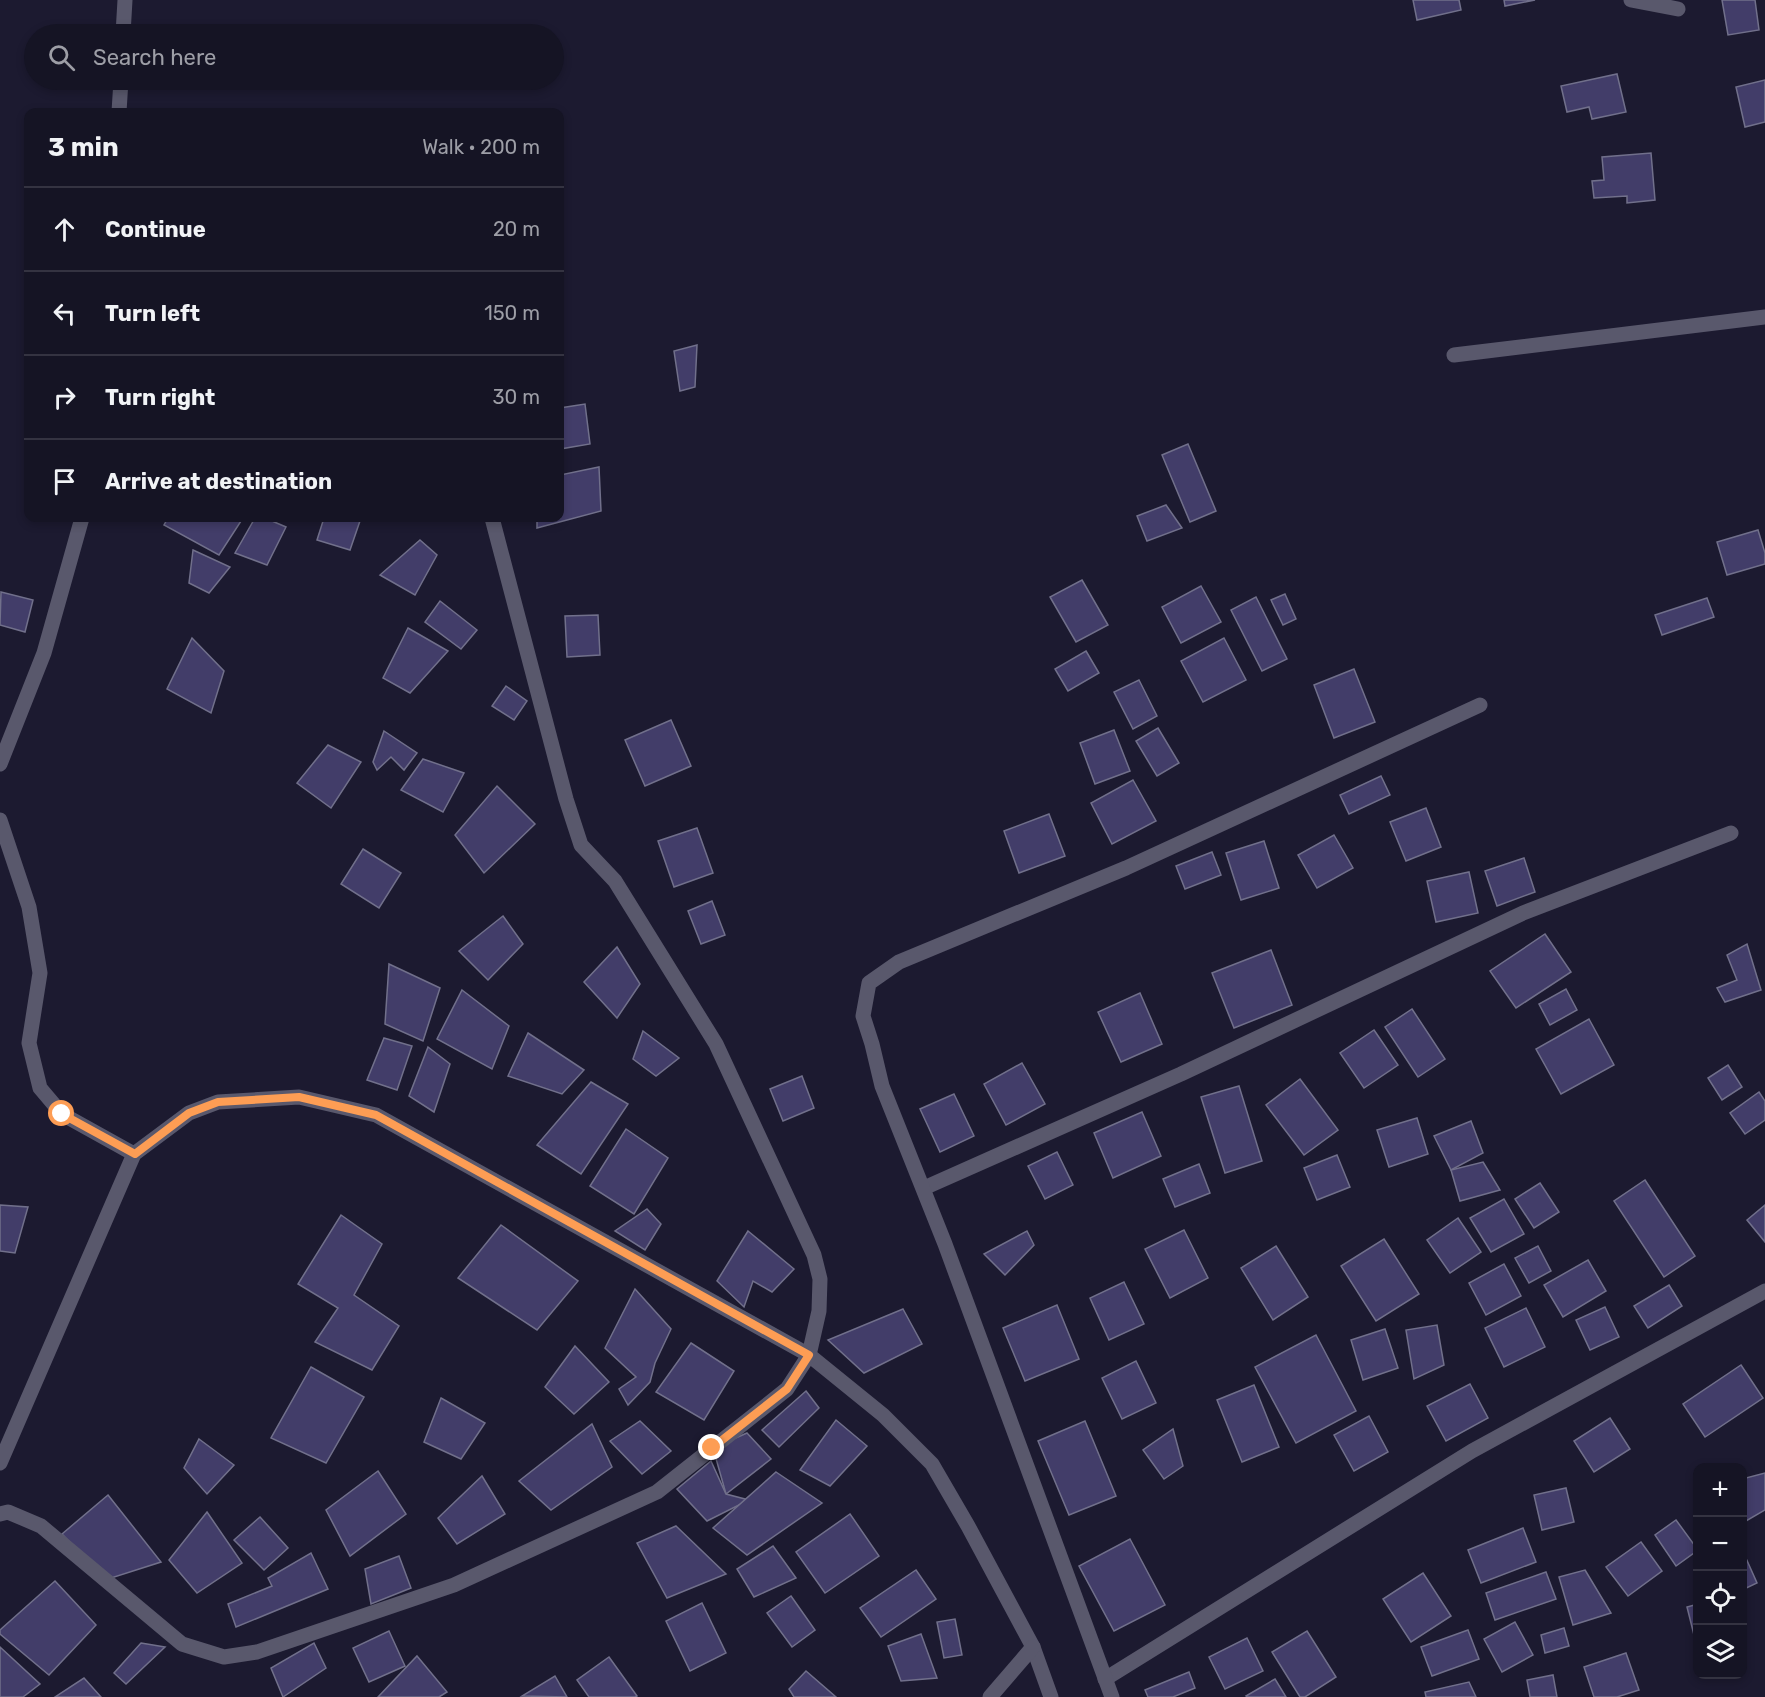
<!DOCTYPE html>
<html lang="en">
<head>
<meta charset="utf-8">
<style>
	body { margin:0; font-family:Rubik,sans-serif; background:#222131; color:#f1f3f6 }
	.controls { position:absolute; right:18px; bottom:18px; display:grid; overflow:hidden; border-radius:12px; box-shadow:0 3px 9px #0003 }
	.controls button { width:54px; height:54px; display:grid; place-items:center; padding:0; border:0; border-bottom:2px solid #343341; background:#151424; color:#f1f3f6; font:30px sans-serif }
	.stop { position:absolute; width:18px; height:18px; margin:-14px; border:4px solid #fd9d54; border-radius:50%; background:#fff }
	.stop.end { background:#fd9d54; border-color:#fff; box-shadow:0 2px 6px #0008 }
	.list { margin:0; padding:0; list-style:none }
	h2 { display:flex; justify-content:space-between; align-items:center; height:78px; margin:0; padding:0 24px; font-size:26px }
	h2 small { font-size:20px; font-weight:400; color:#9d9ea6 }
	.list li { display:grid; grid-template-columns:39px 1fr auto; gap:18px; align-items:center; box-sizing:border-box; height:84px; padding:0 24px; border-top:2px solid #343341 }
	.list b { display:block; font-size:22px; white-space:nowrap }
	.list em { font-size:20px; font-style:normal; color:#9d9ea6 }
	.icon { flex:none; width:33px; height:33px; fill:none; stroke:currentColor; stroke-width:2; stroke-linecap:round; stroke-linejoin:round }
	.map { position:relative; flex:none; width:1765px; height:1697px; overflow:hidden }
	.search { position:absolute; background:#151424; box-shadow:0 3px 9px #0003; left:24px; top:24px; width:540px; height:66px; display:flex; align-items:center; gap:15px; box-sizing:border-box; padding:0 21px; border-radius:33px; color:#9d9ea6; font-size:22px }
	.panel { position:absolute; background:#151424; box-shadow:0 3px 9px #0003; left:24px; top:108px; width:540px; height:414px; border-radius:12px }
	.map>svg:first-child { display:block }
	.building { fill:#423d69; stroke:#71708b; stroke-width:1.5 }
	.lines { fill:none; stroke-linecap:round; stroke-linejoin:round }
	.street { stroke:#59586c; stroke-width:15 }
	.route { stroke:#fd9d54; stroke-width:8 }
</style>
</head>
<body>
<div class="map">
<svg width="1765" height="1697" viewBox="0 0 1765 1697">
	<rect width="100%" height="100%" fill="#1c1a30"/>
	<g class="building">
		<path d="M1413,0H1459L1461,10L1417,20Z"/>
		<path d="M1504,0H1535L1505,6Z"/>
		<path d="M1722,0H1755L1759,30L1728,35Z"/>
		<path d="M1617,74L1626,112L1592,119L1589,107L1567,112L1561,86Z"/>
		<path d="M1765,80V122L1745,127L1736,87Z"/>
		<path d="M1651,153L1655,200L1627,203V196L1594,198L1592,181L1604,180L1602,157Z"/>
		<path d="M697,345L695,387L680,391L674,351Z"/>
		<path d="M585,404L590,444L560,449V408Z"/>
		<path d="M1188,444L1216,511L1190,522L1162,455Z"/>
		<path d="M599,467L601,511L537,528V518H560V475Z"/>
		<path d="M1166,505L1182,528L1147,541L1137,516Z"/>
		<path d="M168,518H243L219,555L164,525Z"/>
		<path d="M255,518H265L286,527L267,565L235,553Z"/>
		<path d="M324,518H361L350,550L317,540Z"/>
		<path d="M1758,530L1765,553V564L1727,575L1717,542Z"/>
		<path d="M420,540L437,555L415,595L380,575Z"/>
		<path d="M193,550L230,567L209,593L189,583Z"/>
		<path d="M1082,580L1108,625L1076,642L1050,597Z"/>
		<path d="M1201,586L1221,622L1181,643L1162,607Z"/>
		<path d="M1,592L33,600L25,632L0,625Z"/>
		<path d="M1285,594L1296,619L1283,625L1271,600Z"/>
		<path d="M1256,597L1287,659L1262,671L1231,610Z"/>
		<path d="M1707,598L1714,617L1662,635L1655,615Z"/>
		<path d="M440,601L477,630L461,649L425,622Z"/>
		<path d="M598,615L600,655L567,657L565,616Z"/>
		<path d="M408,628L448,651L410,693L383,678Z"/>
		<path d="M192,638L224,671L211,713L167,689Z"/>
		<path d="M1224,638L1246,680L1203,702L1181,661Z"/>
		<path d="M1086,651L1099,673L1068,691L1055,669Z"/>
		<path d="M1354,669L1375,722L1334,738L1314,685Z"/>
		<path d="M1139,680L1157,716L1133,729L1114,692Z"/>
		<path d="M506,686L527,701L514,720L492,706Z"/>
		<path d="M671,720L691,766L645,786L625,740Z"/>
		<path d="M1158,728L1179,763L1157,776L1136,741Z"/>
		<path d="M1114,730L1130,771L1095,784L1080,743Z"/>
		<path d="M384,731L417,753L404,770L391,757L377,770L373,762Z"/>
		<path d="M328,745L361,762L331,808L297,783Z"/>
		<path d="M423,759L464,773L443,812L401,790Z"/>
		<path d="M1381,776L1390,795L1349,814L1340,795Z"/>
		<path d="M1133,780L1156,821L1112,844L1091,803Z"/>
		<path d="M497,786L535,824L484,873L455,835Z"/>
		<path d="M1426,808L1441,847L1406,861L1390,822Z"/>
		<path d="M1049,814L1065,856L1019,873L1004,831Z"/>
		<path d="M697,828L713,873L674,887L658,841Z"/>
		<path d="M1334,835L1353,868L1317,888L1298,855Z"/>
		<path d="M1264,841L1279,888L1241,900L1226,853Z"/>
		<path d="M363,849L401,873L379,908L341,884Z"/>
		<path d="M1212,852L1221,875L1185,889L1176,866Z"/>
		<path d="M1524,858L1535,892L1497,906L1485,871Z"/>
		<path d="M1469,872L1478,913L1436,922L1427,881Z"/>
		<path d="M712,901L725,935L701,944L688,911Z"/>
		<path d="M503,916L523,944L488,980L459,951Z"/>
		<path d="M1545,934L1571,972L1516,1008L1490,971Z"/>
		<path d="M1747,944L1761,990L1725,1002L1717,988L1737,980L1727,955Z"/>
		<path d="M617,947L640,984L617,1018L584,982Z"/>
		<path d="M1271,950L1292,1005L1234,1028L1212,973Z"/>
		<path d="M389,964L440,988L423,1041L385,1024Z"/>
		<path d="M1566,989L1577,1010L1550,1025L1539,1004Z"/>
		<path d="M462,990L509,1026L492,1069L437,1039Z"/>
		<path d="M1140,993L1162,1044L1121,1062L1098,1012Z"/>
		<path d="M1412,1009L1445,1059L1418,1077L1385,1027Z"/>
		<path d="M1589,1019L1614,1065L1561,1094L1536,1049Z"/>
		<path d="M1374,1030L1398,1065L1364,1088L1340,1053Z"/>
		<path d="M643,1031L679,1058L656,1076L633,1059Z"/>
		<path d="M528,1033L584,1070L562,1094L508,1076Z"/>
		<path d="M384,1038L412,1046L397,1090L367,1080Z"/>
		<path d="M428,1047L450,1064L434,1112L409,1096Z"/>
		<path d="M1022,1063L1045,1104L1006,1125L984,1084Z"/>
		<path d="M1728,1065L1742,1087L1722,1100L1708,1078Z"/>
		<path d="M802,1076L814,1108L783,1121L770,1089Z"/>
		<path d="M1300,1079L1338,1130L1304,1155L1266,1105Z"/>
		<path d="M591,1082L628,1104L581,1174L537,1145Z"/>
		<path d="M1239,1086L1262,1161L1225,1173L1201,1097Z"/>
		<path d="M1759,1092L1765,1101V1120L1745,1134L1730,1113Z"/>
		<path d="M954,1094L974,1136L940,1152L920,1109Z"/>
		<path d="M1142,1112L1161,1156L1113,1178L1094,1133Z"/>
		<path d="M1417,1118L1428,1154L1389,1167L1377,1130Z"/>
		<path d="M1471,1121L1483,1153L1451,1170L1434,1136Z"/>
		<path d="M626,1129L668,1158L634,1214L590,1186Z"/>
		<path d="M1057,1152L1073,1185L1045,1199L1028,1166Z"/>
		<path d="M1337,1155L1350,1187L1317,1200L1304,1168Z"/>
		<path d="M1483,1162L1500,1190L1460,1201L1451,1170Z"/>
		<path d="M1199,1164L1210,1193L1175,1207L1163,1179Z"/>
		<path d="M1645,1180L1695,1256L1664,1277L1614,1201Z"/>
		<path d="M1540,1183L1559,1212L1534,1228L1515,1199Z"/>
		<path d="M1504,1199L1524,1234L1491,1252L1470,1218Z"/>
		<path d="M0,1205L28,1207L15,1253L0,1251Z"/>
		<path d="M1765,1205V1242L1747,1220Z"/>
		<path d="M647,1209L661,1224L645,1250L615,1231Z"/>
		<path d="M341,1215L382,1244L354,1295L399,1326L372,1370L315,1342L338,1308L298,1284Z"/>
		<path d="M1458,1218L1481,1252L1450,1273L1427,1240Z"/>
		<path d="M501,1225L578,1281L537,1330L458,1278Z"/>
		<path d="M1184,1230L1208,1278L1170,1298L1145,1249Z"/>
		<path d="M748,1231L794,1269L772,1292L753,1281L744,1307L717,1281Z"/>
		<path d="M1027,1231L1034,1245L1005,1275L984,1254Z"/>
		<path d="M1384,1239L1419,1294L1376,1321L1341,1266Z"/>
		<path d="M1276,1246L1308,1297L1273,1320L1241,1268Z"/>
		<path d="M1538,1246L1551,1271L1529,1283L1515,1258Z"/>
		<path d="M1588,1260L1606,1291L1563,1317L1544,1285Z"/>
		<path d="M1504,1264L1521,1296L1486,1315L1469,1283Z"/>
		<path d="M1124,1282L1144,1324L1109,1340L1090,1298Z"/>
		<path d="M1669,1285L1682,1306L1648,1328L1634,1306Z"/>
		<path d="M635,1289L671,1329L655,1363L650,1382L628,1405L619,1389L636,1377L605,1348Z"/>
		<path d="M1057,1305L1079,1359L1025,1381L1003,1328Z"/>
		<path d="M1605,1307L1619,1337L1590,1350L1576,1320Z"/>
		<path d="M1526,1308L1545,1347L1504,1367L1485,1328Z"/>
		<path d="M903,1309L922,1344L864,1373L828,1340Z"/>
		<path d="M1437,1325L1444,1365L1414,1379L1406,1330Z"/>
		<path d="M1385,1329L1398,1368L1363,1380L1351,1340Z"/>
		<path d="M1316,1335L1356,1411L1296,1443L1255,1367Z"/>
		<path d="M691,1343L734,1371L704,1420L656,1392Z"/>
		<path d="M575,1346L609,1382L574,1414L545,1387Z"/>
		<path d="M1136,1361L1156,1403L1122,1419L1102,1378Z"/>
		<path d="M1741,1365L1763,1398L1705,1437L1683,1404Z"/>
		<path d="M311,1367L364,1397L326,1463L271,1438Z"/>
		<path d="M1470,1384L1488,1418L1446,1441L1427,1406Z"/>
		<path d="M1254,1385L1279,1447L1242,1462L1217,1400Z"/>
		<path d="M806,1391L819,1408L779,1447L762,1430Z"/>
		<path d="M441,1398L485,1423L461,1459L424,1442Z"/>
		<path d="M1369,1416L1388,1452L1354,1471L1334,1435Z"/>
		<path d="M1610,1418L1630,1449L1594,1472L1574,1441Z"/>
		<path d="M836,1420L867,1446L830,1486L800,1470Z"/>
		<path d="M640,1421L671,1451L642,1474L610,1441Z"/>
		<path d="M1085,1421L1116,1496L1069,1515L1038,1441Z"/>
		<path d="M592,1424L612,1467L551,1510L519,1481Z"/>
		<path d="M1173,1429L1183,1466L1164,1479L1143,1450Z"/>
		<path d="M747,1433L771,1459L726,1494L713,1448Z"/>
		<path d="M199,1439L234,1465L207,1494L184,1468Z"/>
		<path d="M711,1461L726,1494L749,1500L707,1521L677,1489Z"/>
		<path d="M378,1471L406,1514L350,1556L326,1510Z"/>
		<path d="M776,1472L822,1503L747,1555L713,1528Z"/>
		<path d="M1765,1473V1510L1746,1521L1742,1515V1479Z"/>
		<path d="M482,1476L505,1514L457,1544L438,1518Z"/>
		<path d="M1566,1488L1574,1522L1542,1530L1534,1495Z"/>
		<path d="M108,1495L161,1562L105,1580L62,1534Z"/>
		<path d="M207,1512L242,1563L197,1593L169,1560Z"/>
		<path d="M850,1514L879,1556L825,1593L796,1552Z"/>
		<path d="M260,1517L288,1548L264,1570L234,1540Z"/>
		<path d="M1676,1520L1698,1550L1676,1566L1655,1535Z"/>
		<path d="M676,1526L726,1574L667,1598L637,1543Z"/>
		<path d="M1523,1528L1536,1562L1481,1583L1468,1550Z"/>
		<path d="M1130,1539L1165,1605L1114,1631L1079,1566Z"/>
		<path d="M1641,1542L1662,1571L1628,1596L1606,1567Z"/>
		<path d="M773,1546L796,1578L754,1597L737,1569Z"/>
		<path d="M311,1553L328,1589L236,1627L228,1604L272,1586L268,1578Z"/>
		<path d="M399,1556L411,1588L371,1604L365,1569Z"/>
		<path d="M1745,1556L1757,1583L1742,1590V1557Z"/>
		<path d="M916,1570L936,1599L881,1637L860,1608Z"/>
		<path d="M1585,1570L1611,1613L1573,1625L1559,1577Z"/>
		<path d="M1546,1572L1556,1599L1495,1620L1486,1593Z"/>
		<path d="M1423,1573L1451,1616L1411,1642L1383,1599Z"/>
		<path d="M55,1581L96,1625L49,1675L0,1634V1630Z"/>
		<path d="M791,1596L815,1630L792,1647L767,1613Z"/>
		<path d="M702,1603L726,1653L690,1671L666,1621Z"/>
		<path d="M1698,1604V1643H1696L1687,1607Z"/>
		<path d="M955,1619L962,1655L944,1658L937,1622Z"/>
		<path d="M1515,1622L1533,1655L1502,1672L1484,1639Z"/>
		<path d="M1564,1628L1569,1646L1545,1653L1541,1635Z"/>
		<path d="M1468,1630L1479,1659L1432,1676L1421,1647Z"/>
		<path d="M389,1631L405,1666L369,1682L353,1648Z"/>
		<path d="M1307,1631L1336,1677L1305,1697H1300L1272,1652Z"/>
		<path d="M921,1634L937,1678L901,1681L888,1646Z"/>
		<path d="M1247,1638L1263,1671L1225,1689L1209,1657Z"/>
		<path d="M141,1643L165,1647L126,1684L114,1673Z"/>
		<path d="M314,1643L326,1668L283,1697L271,1668Z"/>
		<path d="M0,1647L40,1684L23,1697H0Z"/>
		<path d="M1626,1653L1639,1690L1617,1697H1594L1584,1667Z"/>
		<path d="M417,1656L447,1692L439,1697H378Z"/>
		<path d="M609,1657L637,1696L635,1697H589L577,1680Z"/>
		<path d="M806,1671L836,1697H794L789,1689Z"/>
		<path d="M1189,1672L1195,1688L1173,1697H1148L1145,1690Z"/>
		<path d="M1553,1675L1557,1697H1530L1527,1680Z"/>
		<path d="M555,1676L567,1697L522,1696Z"/>
		<path d="M84,1678L101,1697H55Z"/>
		<path d="M1275,1679L1286,1697H1247L1246,1696Z"/>
		<path d="M1469,1682L1476,1697H1426L1425,1692Z"/>
	</g>
	<g class="lines">
		<g class="street">
			<path d="M1631,0L1678,9"/>
			<path d="M123,34L125,0"/>
			<path d="M119,112L121,80"/>
			<path d="M1454,355L1765,317"/>
			<path d="M0,764L44,653L82,518"/>
			<path d="M0,820L29,907L40,973L29,1043L40,1088L62,1114L134,1154"/>
			<path d="M924,1188L1181,1074L1523,913L1731,833"/>
			<path d="M0,1463L134,1154L189,1113L218,1102L299,1097L376,1115L809,1355L883,1415L932,1464L968,1526L1033,1647L1051,1697"/>
			<path d="M0,1514L8,1512L41,1526L182,1644L224,1657L257,1652L454,1585L657,1492L787,1389L809,1355L819,1311L820,1279L814,1255L716,1044L615,881L581,845L566,799L492,518"/>
			<path d="M1105,1679L1472,1451L1765,1291"/>
			<path d="M990,1697L1033,1647"/>
			<path d="M1112,1697L945,1244L882,1086L872,1044L863,1016L869,983L899,962L1126,868L1480,705"/>
		</g>
	</g>
	<g class="lines">
		<path class="route" d="M62,1114L135,1154L189,1113L218,1102L299,1097L376,1115L809,1355L787,1389L712,1448"/>
	</g>
</svg>
<div class="controls">
<button>+</button>
<button>−</button>
<button><svg class="icon" aria-label="locate" viewBox="0 0 24 24"><circle cx="12" cy="12" r="6"/><path d="M12 2v4M12 18v4M2 12h4M18 12h4"/></svg></button>
<button><svg class="icon" aria-label="layers" viewBox="0 0 24 24"><path d="M12 4l9 5-9 5-9-5zM3 14l9 5 9-5"/></svg></button>
</div>
<div class="stop" style="left:62px;top:1114px"></div>
<div class="stop end" style="left:712px;top:1448px"></div>
<div class="search"><svg class="icon" aria-label="search" viewBox="0 0 24 24"><circle cx="10" cy="10" r="6"/><path d="M15 15l6 6"/></svg>Search here</div>
<section class="panel">
<h2>3 min<small>Walk · 200 m</small></h2>
<ul class="list">
<li><svg class="icon" aria-label="ahead" viewBox="0 0 24 24"><path d="M12 20V5M6 11l6-6 6 6"/></svg><div><b>Continue</b></div><em>20 m</em></li>
<li><svg class="icon" aria-label="left" viewBox="0 0 24 24"><path d="M17 20v-9H6M10 6l-5 5 5 5"/></svg><div><b>Turn left</b></div><em>150 m</em></li>
<li><svg class="icon" aria-label="right" viewBox="0 0 24 24"><path d="M7 20v-9h11M14 6l5 5-5 5"/></svg><div><b>Turn right</b></div><em>30 m</em></li>
<li><svg class="icon" aria-label="arrive" viewBox="0 0 24 24"><path d="M6 21V4h12l-3 4 3 4H6"/></svg><div><b>Arrive at destination</b></div></li>
</ul>
</section>
</div>
</body>
</html>
